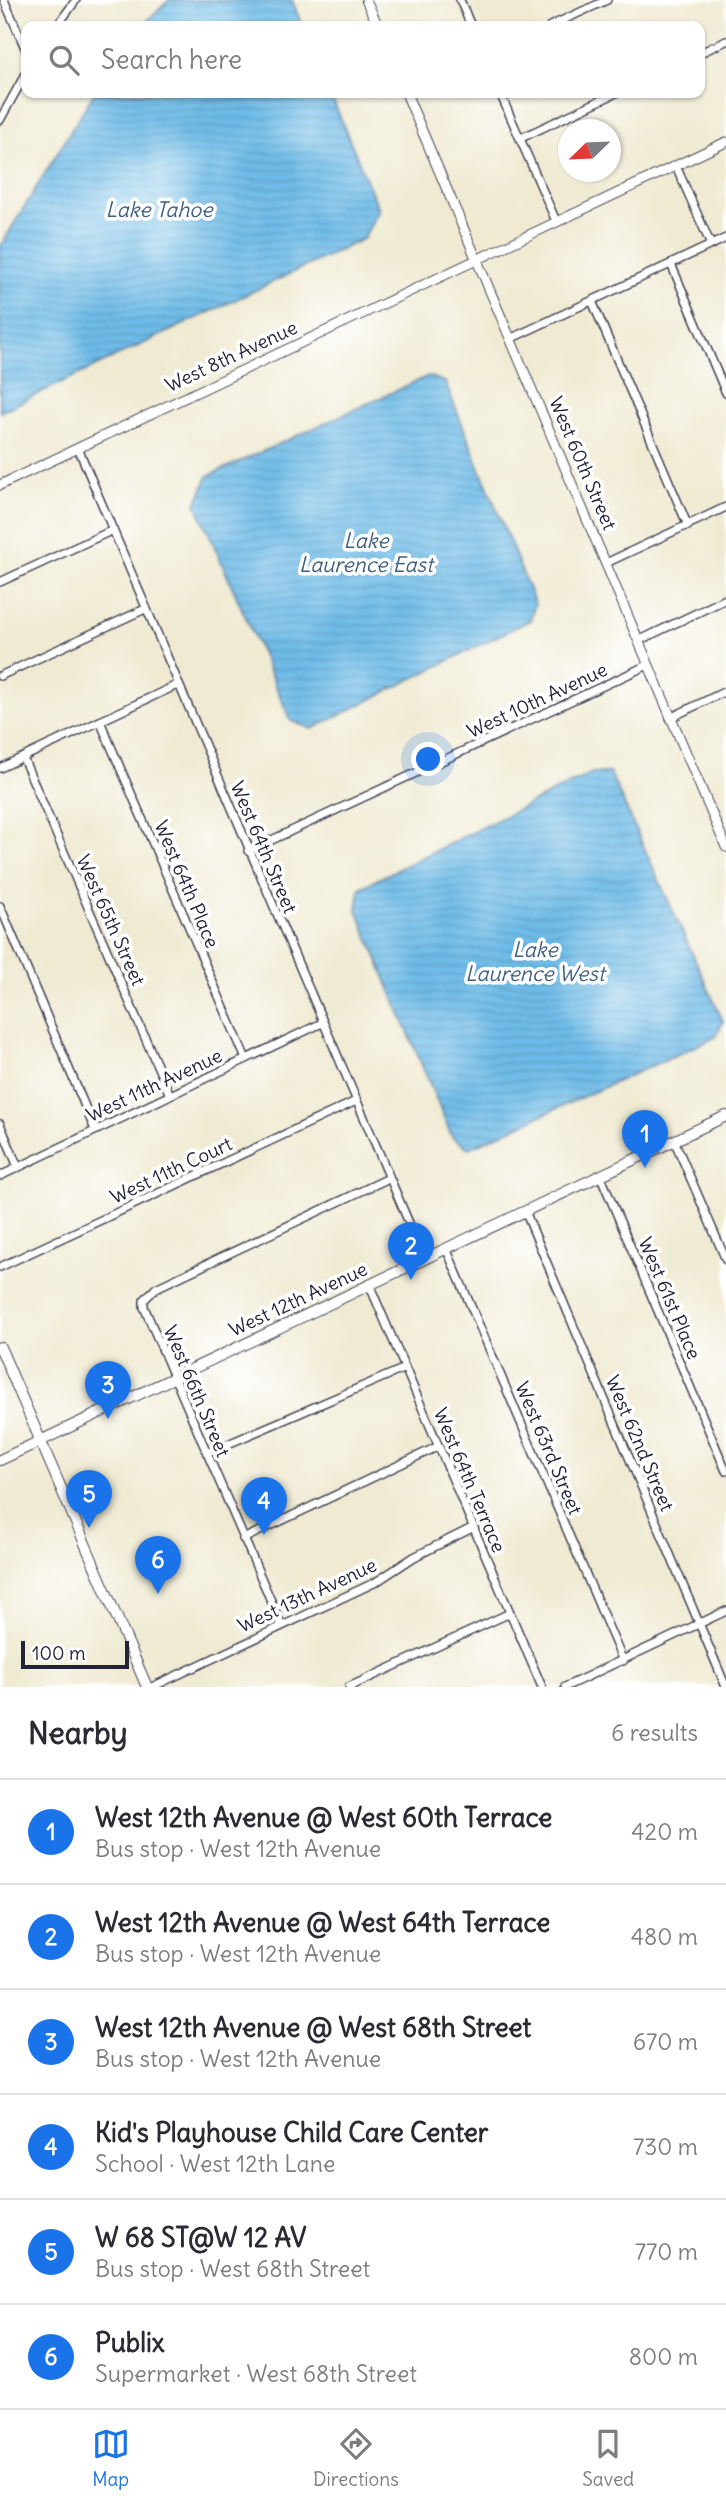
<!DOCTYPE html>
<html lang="en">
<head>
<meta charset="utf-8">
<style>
	body { margin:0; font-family:Delius,sans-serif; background:#f7f7f7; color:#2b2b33 }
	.compass { position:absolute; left:558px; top:119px; width:63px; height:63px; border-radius:50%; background:#fff; box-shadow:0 2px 5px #0004; rotate:247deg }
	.scale { position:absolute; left:21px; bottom:18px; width:108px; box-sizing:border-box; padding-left:7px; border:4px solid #22223b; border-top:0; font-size:19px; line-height:24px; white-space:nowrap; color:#22223b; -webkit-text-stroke:5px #fff; paint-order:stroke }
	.you { position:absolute; left:429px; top:760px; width:24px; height:24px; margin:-18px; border:5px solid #fff; border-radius:50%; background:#1a73e8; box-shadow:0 0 0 10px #1a73e833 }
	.badge { display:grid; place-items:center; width:46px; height:46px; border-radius:50%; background:#1a73e8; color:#fff; font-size:23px; font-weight:700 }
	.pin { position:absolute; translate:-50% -58px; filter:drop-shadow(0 2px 4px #0008) }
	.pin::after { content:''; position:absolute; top:37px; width:24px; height:21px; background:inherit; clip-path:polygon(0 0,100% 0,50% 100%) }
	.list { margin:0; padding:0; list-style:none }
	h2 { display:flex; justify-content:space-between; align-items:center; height:91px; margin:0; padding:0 28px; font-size:30px }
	h2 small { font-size:23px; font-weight:400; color:#7c7c81 }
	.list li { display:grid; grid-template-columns:46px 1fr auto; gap:21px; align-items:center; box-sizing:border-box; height:105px; padding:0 28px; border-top:2px solid #e1e1e2 }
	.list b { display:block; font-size:26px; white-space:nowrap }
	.list p { margin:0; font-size:23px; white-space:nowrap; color:#7c7c81 }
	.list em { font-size:23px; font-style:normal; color:#7c7c81 }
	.icon { flex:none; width:38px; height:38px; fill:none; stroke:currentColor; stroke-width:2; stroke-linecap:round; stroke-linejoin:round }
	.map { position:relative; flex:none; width:726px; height:1687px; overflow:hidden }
	.search { position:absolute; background:#fff; box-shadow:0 2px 5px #0004; left:21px; right:21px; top:21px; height:77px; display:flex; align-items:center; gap:18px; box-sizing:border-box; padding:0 24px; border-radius:14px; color:#7c7c81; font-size:26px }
	.sheet { height:721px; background:#fff }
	nav { display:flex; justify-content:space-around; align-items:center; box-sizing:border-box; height:98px; border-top:2px solid #e1e1e2; background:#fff; font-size:19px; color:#7c7c81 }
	nav a { display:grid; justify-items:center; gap:4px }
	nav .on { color:#1a73e8 }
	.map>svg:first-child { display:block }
	.water { fill:url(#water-rules); stroke:#486f92; stroke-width:2 }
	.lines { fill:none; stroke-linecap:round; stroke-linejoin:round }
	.minor-casing { stroke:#414052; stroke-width:10 }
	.tertiary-casing { stroke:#414052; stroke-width:11 }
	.secondary-casing { stroke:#414052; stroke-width:12 }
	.minor { stroke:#fff; stroke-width:7 }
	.tertiary { stroke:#fff; stroke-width:9 }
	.secondary { stroke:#fff; stroke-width:10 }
	.labels { text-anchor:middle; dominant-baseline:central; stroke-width:7; stroke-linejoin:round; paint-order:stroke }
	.street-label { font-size:19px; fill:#22223b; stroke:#fff }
	.water-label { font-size:21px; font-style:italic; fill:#406080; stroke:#fff }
</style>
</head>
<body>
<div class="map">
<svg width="726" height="1687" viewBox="0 0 726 1687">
	<defs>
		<pattern id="water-rules" width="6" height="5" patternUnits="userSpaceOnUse" patternTransform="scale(1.75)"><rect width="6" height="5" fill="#6ebce8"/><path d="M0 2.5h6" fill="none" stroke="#5fa1c8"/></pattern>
	</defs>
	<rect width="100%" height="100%" fill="#fff"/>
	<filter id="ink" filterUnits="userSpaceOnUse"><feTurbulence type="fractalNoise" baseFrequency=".0143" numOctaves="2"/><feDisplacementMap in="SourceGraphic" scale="14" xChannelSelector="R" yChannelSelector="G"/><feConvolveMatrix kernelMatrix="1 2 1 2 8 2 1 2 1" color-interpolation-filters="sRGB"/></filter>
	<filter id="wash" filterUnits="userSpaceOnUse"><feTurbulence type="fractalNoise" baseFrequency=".00686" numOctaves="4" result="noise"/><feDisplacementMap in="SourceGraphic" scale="28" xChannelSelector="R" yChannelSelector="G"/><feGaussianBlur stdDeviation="1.57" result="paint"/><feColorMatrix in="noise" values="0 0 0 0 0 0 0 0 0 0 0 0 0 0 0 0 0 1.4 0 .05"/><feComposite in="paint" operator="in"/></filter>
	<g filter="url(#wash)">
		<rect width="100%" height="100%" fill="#efead1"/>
		<g class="water">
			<path d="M169,0H292L302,26H142Z"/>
			<path d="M94,93H330L379,210L363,239L0,412V247Z"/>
			<path d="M428,376L445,382L535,604L530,620L312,729L291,721L196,504L208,476Z"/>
			<path d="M592,773H610L723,1021L716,1037L469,1148L452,1137L357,910L360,888Z"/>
		</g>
	</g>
	<g filter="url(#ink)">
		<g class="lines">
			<g class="minor-casing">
				<g id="minor">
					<path d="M4,0L26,50"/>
					<path d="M460,0L471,26"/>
					<path d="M57,26L76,0"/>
					<path d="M550,26L607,0"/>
					<path d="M700,53L726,41"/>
					<path d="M500,93L556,221"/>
					<path d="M0,120L26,73"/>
					<path d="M521,138L616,93"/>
					<path d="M676,166L711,245"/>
					<path d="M671,264L726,393"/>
					<path d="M592,301L688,526"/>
					<path d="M512,338L726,238"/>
					<path d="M78,448L424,1258"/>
					<path d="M606,563L726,507"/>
					<path d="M0,582L113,530"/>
					<path d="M638,641L726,599"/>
					<path d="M0,676L145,609"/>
					<path d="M670,718L726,691"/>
					<path d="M100,721L246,1059"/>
					<path d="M23,758L170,1095"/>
					<path d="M0,768L177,685"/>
					<path d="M248,851L648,665"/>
					<path d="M0,906L95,1130"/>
					<path d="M0,1124L18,1167"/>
					<path d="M674,1140L726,1260"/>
					<path d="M0,1176L322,1023"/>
					<path d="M601,1177L726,1471"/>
					<path d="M525,1211L726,1687"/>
					<path d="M446,1248L623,1661"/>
					<path d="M0,1267L356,1101"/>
					<path d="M369,1284L542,1687"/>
					<path d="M207,1453L405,1368"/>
					<path d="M243,1539L439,1446"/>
					<path d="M281,1624L144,1307V1300L156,1288L389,1178"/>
					<path d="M152,1687L376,1582L414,1557L474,1527"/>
					<path d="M349,1687L510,1613"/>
					<path d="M565,1687L726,1611"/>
				</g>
			</g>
			<g class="tertiary-casing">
				<g id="tertiary">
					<path d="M366,0L378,26"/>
					<path d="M406,93L726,847"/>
					<path d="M0,485L726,142"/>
				</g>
			</g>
			<g class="secondary-casing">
				<g id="secondary">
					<path d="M0,1347L147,1687"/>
					<path d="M0,1460L726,1116"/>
				</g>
			</g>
			<use href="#minor" class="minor"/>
			<use href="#tertiary" class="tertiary"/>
			<use href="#secondary" class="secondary"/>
		</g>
	</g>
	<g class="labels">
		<g class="street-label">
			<text transform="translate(231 356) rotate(-25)">West 8th Avenue</text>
			<text transform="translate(583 463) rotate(67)">West 60th Street</text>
			<text transform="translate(537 700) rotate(-25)">West 10th Avenue</text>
			<text transform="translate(264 847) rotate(67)">West 64th Street</text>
			<text transform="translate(187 884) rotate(67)">West 64th Place</text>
			<text transform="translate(111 920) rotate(66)">West 65th Street</text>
			<text transform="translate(154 1085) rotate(-25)">West 11th Avenue</text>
			<text transform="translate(171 1170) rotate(-25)">West 11th Court</text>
			<text transform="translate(670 1298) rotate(67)">West 61st Place</text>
			<text transform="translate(298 1299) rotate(-25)">West 12th Avenue</text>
			<text transform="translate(197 1391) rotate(67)">West 66th Street</text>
			<text transform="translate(640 1443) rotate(67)">West 62nd Street</text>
			<text transform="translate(549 1448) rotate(67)">West 63rd Street</text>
			<text transform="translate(470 1480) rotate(67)">West 64th Terrace</text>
			<text transform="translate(307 1595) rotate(-25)">West 13th Avenue</text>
		</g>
		<g class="water-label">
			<text x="159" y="209">Lake Tahoe</text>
			<text x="366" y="540">Lake<tspan x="366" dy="24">Laurence East</tspan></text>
			<text x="535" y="949">Lake<tspan x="535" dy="24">Laurence West</tspan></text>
		</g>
	</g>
</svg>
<svg class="compass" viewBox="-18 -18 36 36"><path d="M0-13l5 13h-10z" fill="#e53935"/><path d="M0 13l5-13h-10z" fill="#7c7c81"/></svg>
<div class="scale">100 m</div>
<div class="you"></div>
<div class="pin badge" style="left:645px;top:1168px">1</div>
<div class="pin badge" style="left:411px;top:1280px">2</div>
<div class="pin badge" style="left:108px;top:1419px">3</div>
<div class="pin badge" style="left:264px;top:1535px">4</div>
<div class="pin badge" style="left:89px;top:1528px">5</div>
<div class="pin badge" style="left:158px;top:1594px">6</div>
<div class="search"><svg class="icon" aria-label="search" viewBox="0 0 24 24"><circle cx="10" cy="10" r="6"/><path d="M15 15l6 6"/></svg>Search here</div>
</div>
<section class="sheet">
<h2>Nearby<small>6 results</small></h2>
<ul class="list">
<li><span class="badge">1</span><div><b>West 12th Avenue @ West 60th Terrace</b><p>Bus stop · West 12th Avenue</p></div><em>420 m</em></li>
<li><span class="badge">2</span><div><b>West 12th Avenue @ West 64th Terrace</b><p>Bus stop · West 12th Avenue</p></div><em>480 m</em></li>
<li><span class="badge">3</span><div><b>West 12th Avenue @ West 68th Street</b><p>Bus stop · West 12th Avenue</p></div><em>670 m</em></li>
<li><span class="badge">4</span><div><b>Kid's Playhouse Child Care Center</b><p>School · West 12th Lane</p></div><em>730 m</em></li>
<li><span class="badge">5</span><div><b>W 68 ST@W 12 AV</b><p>Bus stop · West 68th Street</p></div><em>770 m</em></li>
<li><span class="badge">6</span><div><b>Publix</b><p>Supermarket · West 68th Street</p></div><em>800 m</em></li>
</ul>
</section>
<nav>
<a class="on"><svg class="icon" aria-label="map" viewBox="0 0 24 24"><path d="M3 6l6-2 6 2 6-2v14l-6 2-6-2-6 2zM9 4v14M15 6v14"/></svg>Map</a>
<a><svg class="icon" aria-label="directions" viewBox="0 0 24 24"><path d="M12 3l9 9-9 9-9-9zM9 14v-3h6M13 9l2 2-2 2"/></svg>Directions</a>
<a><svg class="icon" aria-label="saved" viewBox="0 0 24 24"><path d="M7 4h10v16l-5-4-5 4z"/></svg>Saved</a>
</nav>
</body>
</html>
